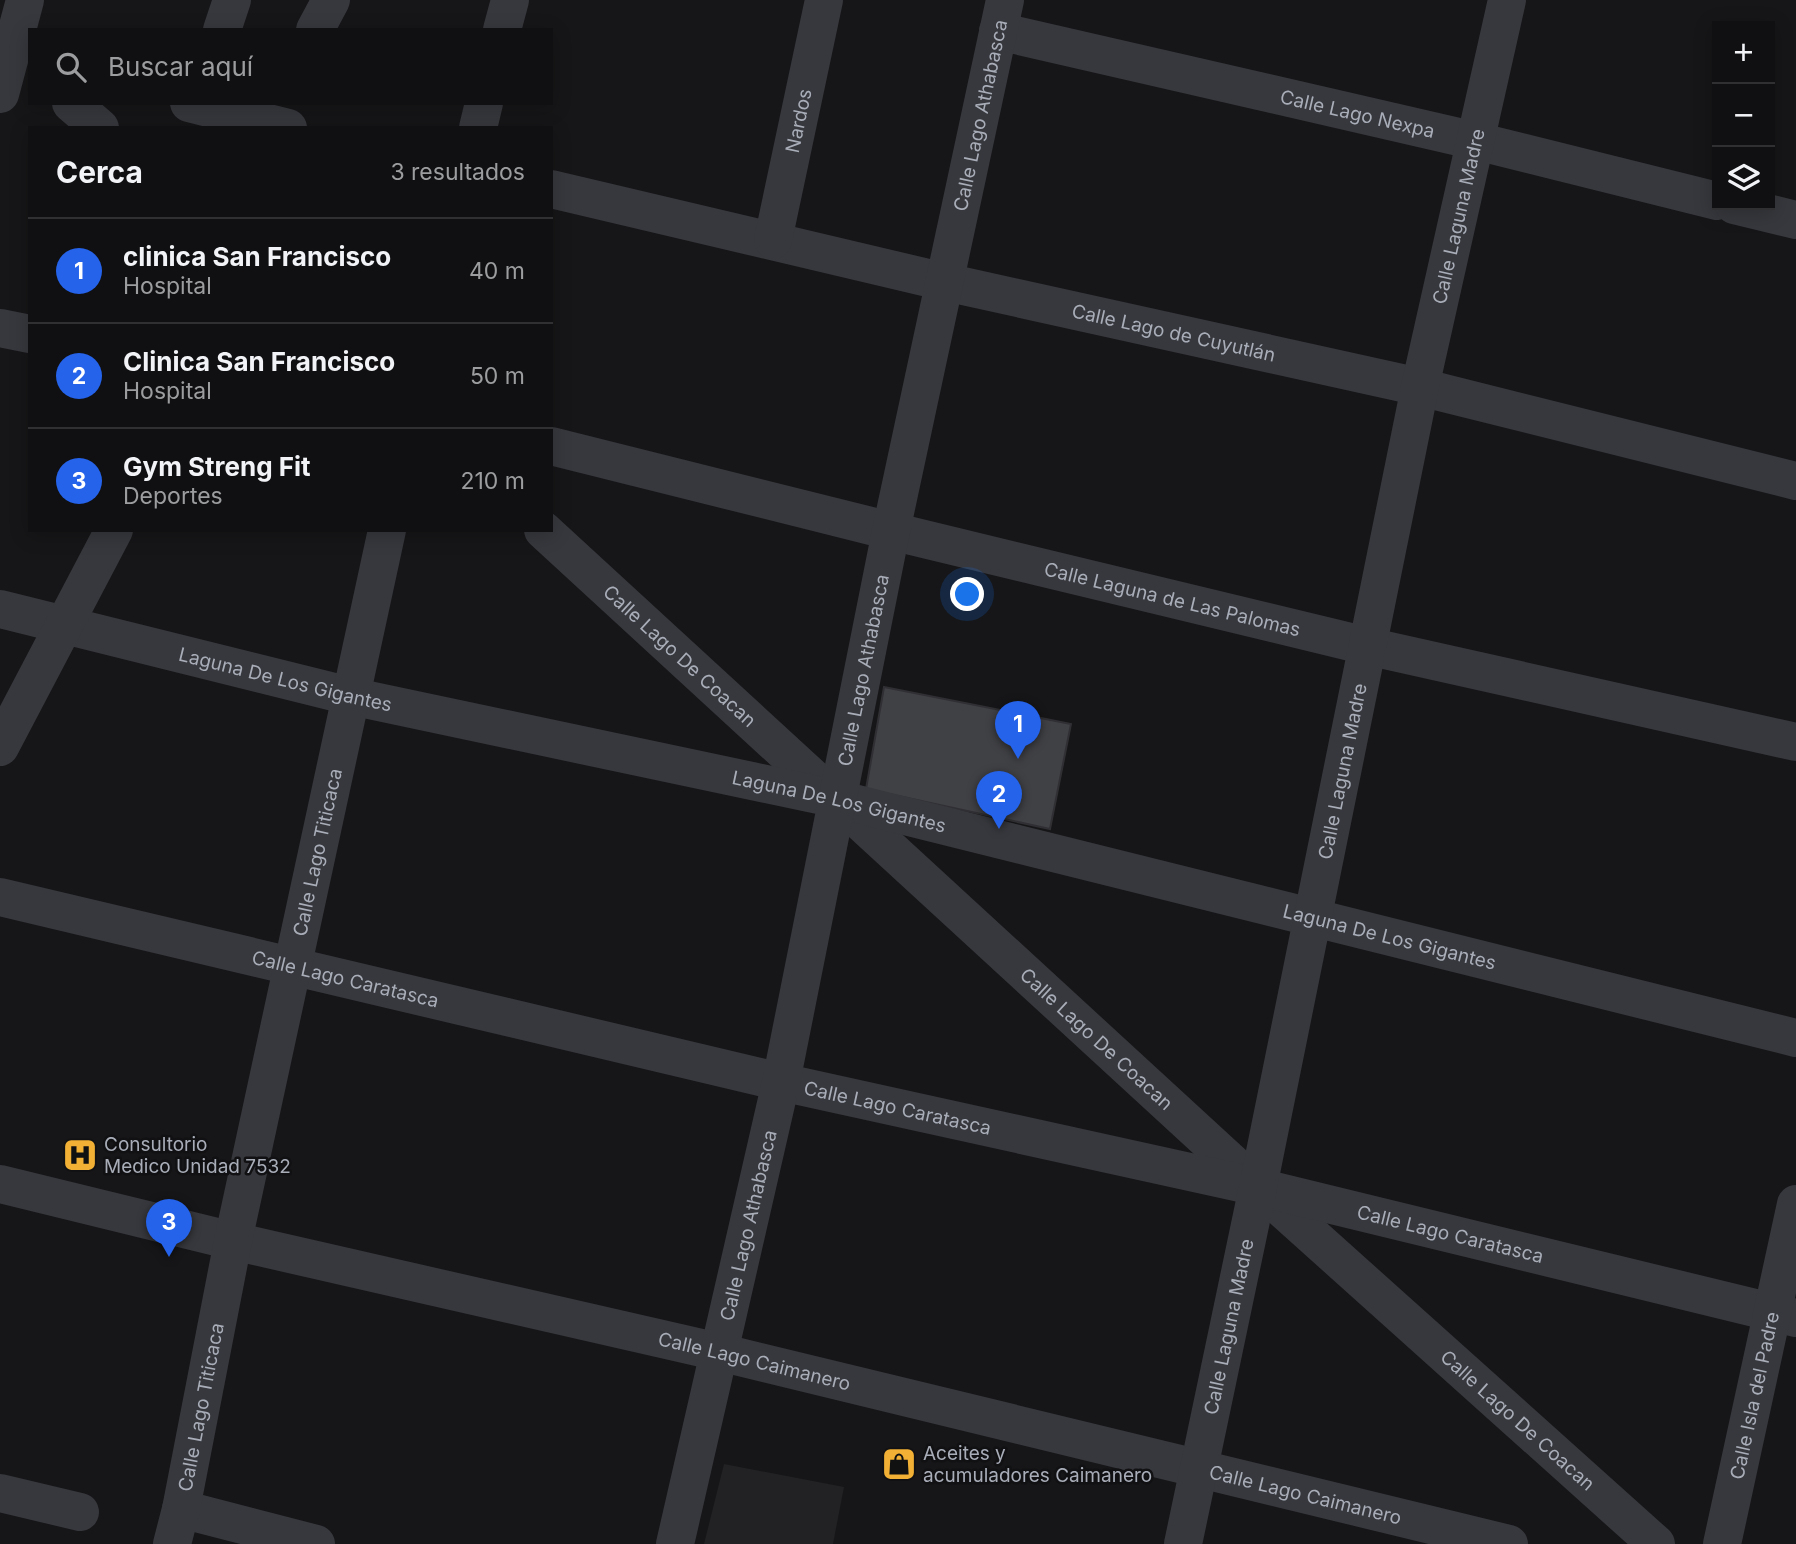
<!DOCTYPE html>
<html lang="es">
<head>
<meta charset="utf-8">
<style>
	body { margin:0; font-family:Inter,sans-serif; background:#1e1e20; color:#f1f3f6 }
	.controls { position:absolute; right:21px; top:21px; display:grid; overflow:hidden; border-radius:0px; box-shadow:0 4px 18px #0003 }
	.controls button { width:63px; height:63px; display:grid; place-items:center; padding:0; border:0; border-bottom:2px solid #303032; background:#101012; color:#f1f3f6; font:35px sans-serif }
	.you { position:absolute; left:968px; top:595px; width:24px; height:24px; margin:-18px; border:5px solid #fff; border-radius:50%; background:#1a73e8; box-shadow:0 0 0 10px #1a73e833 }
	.badge { display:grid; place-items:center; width:46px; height:46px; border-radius:50%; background:#2563eb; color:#fff; font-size:23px; font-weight:700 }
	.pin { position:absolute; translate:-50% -58px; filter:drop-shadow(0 2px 4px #0008) }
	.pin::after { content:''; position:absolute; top:37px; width:24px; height:21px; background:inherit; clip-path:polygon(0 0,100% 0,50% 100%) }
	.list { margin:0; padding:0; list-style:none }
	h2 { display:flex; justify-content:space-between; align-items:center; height:91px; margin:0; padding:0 28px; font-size:30px }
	h2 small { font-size:23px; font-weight:400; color:#9c9d9f }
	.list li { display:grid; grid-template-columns:46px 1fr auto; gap:21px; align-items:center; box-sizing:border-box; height:105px; padding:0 28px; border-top:2px solid #303032 }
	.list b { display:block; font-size:26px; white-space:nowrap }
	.list p { margin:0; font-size:23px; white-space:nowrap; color:#9c9d9f }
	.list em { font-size:23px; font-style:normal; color:#9c9d9f }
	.icon { flex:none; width:38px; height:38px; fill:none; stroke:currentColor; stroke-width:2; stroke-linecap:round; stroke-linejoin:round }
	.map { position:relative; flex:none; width:1796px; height:1544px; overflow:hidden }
	.search { position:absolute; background:#101012; box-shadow:0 4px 18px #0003; left:28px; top:28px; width:525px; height:77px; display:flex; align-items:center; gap:18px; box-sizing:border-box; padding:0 24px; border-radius:0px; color:#9c9d9f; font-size:26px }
	.panel { position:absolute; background:#101012; box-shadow:0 4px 18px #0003; left:28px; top:126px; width:525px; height:406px; border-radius:0px }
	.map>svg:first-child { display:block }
	.built { fill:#222225 }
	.building { fill:#404145; stroke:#303034; stroke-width:2 }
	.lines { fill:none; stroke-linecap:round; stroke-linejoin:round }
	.minor { stroke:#37383d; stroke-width:38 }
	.labels { text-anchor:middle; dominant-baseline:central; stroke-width:5; stroke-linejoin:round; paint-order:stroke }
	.street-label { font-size:19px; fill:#a8adb8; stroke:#111113 }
	.poi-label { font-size:19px; fill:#a8adb8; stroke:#111113; text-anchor:start }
</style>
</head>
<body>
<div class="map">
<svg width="1796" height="1544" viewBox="0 0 1796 1544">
	<rect width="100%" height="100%" fill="#161618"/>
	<path class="built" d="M724,1464L844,1487L833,1544H704Z"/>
	<path class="building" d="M884,687L1071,724L1050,829L866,789Z"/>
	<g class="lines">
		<g class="minor">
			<path d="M222,30L232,0"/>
			<path d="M315,30L331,0"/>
			<path d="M502,30L510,0"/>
			<path id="s1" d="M998,31L1476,141L1717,201"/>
			<path d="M0,94L25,0"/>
			<path d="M71,103L100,128"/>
			<path d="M189,103L288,128"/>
			<path d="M478,128L484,103"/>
			<path id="s2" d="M551,189L945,282L1420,387L1796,481"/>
			<path d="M1734,205L1796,220"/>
			<path id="s3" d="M773,240L824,0"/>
			<path d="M0,328L30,334"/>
			<path id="s4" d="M551,446L891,531L1367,646L1796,742"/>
			<path id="s5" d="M543,530L1258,1187L1656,1544"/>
			<path id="s6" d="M0,609L350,696L837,799L1796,1038"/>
			<path d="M0,747L114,530"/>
			<path id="s7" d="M0,897L781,1082L1258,1187L1796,1318"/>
			<path id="s8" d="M0,1184L233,1241L719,1352L1509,1544"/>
			<path d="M0,1493L80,1512"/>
			<path d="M181,1509L316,1544"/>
			<path id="s9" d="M172,1544L181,1509L233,1241L387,530"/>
			<path id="s10" d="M675,1544L781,1082L891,531L1005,0"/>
			<path id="s11" d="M1183,1544L1258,1187L1420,387L1507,0"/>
			<path id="s12" d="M1722,1544L1796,1204"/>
		</g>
	</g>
	<defs>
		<g id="hospital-square" transform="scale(1.75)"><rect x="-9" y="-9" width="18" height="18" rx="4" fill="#f2b134" stroke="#111113"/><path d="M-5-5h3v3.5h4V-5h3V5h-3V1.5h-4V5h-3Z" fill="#111"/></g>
		<g id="shop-square" transform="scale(1.75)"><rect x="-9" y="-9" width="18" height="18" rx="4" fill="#f2b134" stroke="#111113"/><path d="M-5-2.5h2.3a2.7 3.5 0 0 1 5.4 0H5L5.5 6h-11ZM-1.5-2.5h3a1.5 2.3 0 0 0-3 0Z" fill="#111"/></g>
	</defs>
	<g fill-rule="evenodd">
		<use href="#hospital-square" x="80" y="1155"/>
		<use href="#shop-square" x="899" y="1464"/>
	</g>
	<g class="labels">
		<g class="street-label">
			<text stroke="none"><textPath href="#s1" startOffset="369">Calle Lago Nexpa</textPath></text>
			<text stroke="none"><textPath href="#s10" startOffset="1461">Calle Lago Athabasca</textPath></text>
			<text stroke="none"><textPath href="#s3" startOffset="122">Nardos</textPath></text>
			<text stroke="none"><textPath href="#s11" startOffset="1356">Calle Laguna Madre</textPath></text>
			<text stroke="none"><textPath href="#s2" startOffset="639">Calle Lago de Cuyutlán</textPath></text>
			<text stroke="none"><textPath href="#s4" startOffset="640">Calle Laguna de Las Palomas</textPath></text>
			<text stroke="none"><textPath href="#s5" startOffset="186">Calle Lago De Coacan</textPath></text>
			<text stroke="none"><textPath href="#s10" startOffset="894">Calle Lago Athabasca</textPath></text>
			<text stroke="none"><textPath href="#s6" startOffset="294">Laguna De Los Gigantes</textPath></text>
			<text stroke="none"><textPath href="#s11" startOffset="789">Calle Laguna Madre</textPath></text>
			<text stroke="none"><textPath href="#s6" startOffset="861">Laguna De Los Gigantes</textPath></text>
			<text stroke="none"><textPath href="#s9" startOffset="707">Calle Lago Titicaca</textPath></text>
			<text stroke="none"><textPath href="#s6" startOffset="1428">Laguna De Los Gigantes</textPath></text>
			<text stroke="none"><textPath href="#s7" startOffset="355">Calle Lago Caratasca</textPath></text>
			<text stroke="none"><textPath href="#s5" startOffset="752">Calle Lago De Coacan</textPath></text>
			<text stroke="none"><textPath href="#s7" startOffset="922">Calle Lago Caratasca</textPath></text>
			<text stroke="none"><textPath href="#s10" startOffset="327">Calle Lago Athabasca</textPath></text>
			<text stroke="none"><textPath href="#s7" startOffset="1489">Calle Lago Caratasca</textPath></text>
			<text stroke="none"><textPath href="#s11" startOffset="222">Calle Laguna Madre</textPath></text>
			<text stroke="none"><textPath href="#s8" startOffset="775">Calle Lago Caimanero</textPath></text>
			<text stroke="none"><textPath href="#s12" startOffset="152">Calle Isla del Padre</textPath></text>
			<text stroke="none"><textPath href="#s9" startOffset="140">Calle Lago Titicaca</textPath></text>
			<text stroke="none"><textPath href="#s5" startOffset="1320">Calle Lago De Coacan</textPath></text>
			<text stroke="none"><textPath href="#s8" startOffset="1342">Calle Lago Caimanero</textPath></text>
		</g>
		<g class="poi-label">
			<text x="104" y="1144">Consultorio<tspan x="104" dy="22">Medico Unidad 7532</tspan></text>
			<text x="923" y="1453">Aceites y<tspan x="923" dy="22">acumuladores Caimanero</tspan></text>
		</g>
	</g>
</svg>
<div class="controls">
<button>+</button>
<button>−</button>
<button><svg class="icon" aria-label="layers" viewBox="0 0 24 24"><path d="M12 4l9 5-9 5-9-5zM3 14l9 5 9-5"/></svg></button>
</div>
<div class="you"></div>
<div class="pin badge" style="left:1018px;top:759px">1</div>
<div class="pin badge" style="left:999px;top:829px">2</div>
<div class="pin badge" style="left:169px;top:1257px">3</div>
<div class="search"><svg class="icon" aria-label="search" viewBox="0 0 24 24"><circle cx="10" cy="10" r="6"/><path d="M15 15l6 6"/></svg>Buscar aquí</div>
<section class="panel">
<h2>Cerca<small>3 resultados</small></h2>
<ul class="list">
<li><span class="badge">1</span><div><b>clinica San Francisco</b><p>Hospital</p></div><em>40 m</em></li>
<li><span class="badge">2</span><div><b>Clinica San Francisco</b><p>Hospital</p></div><em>50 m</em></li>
<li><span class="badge">3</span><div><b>Gym Streng Fit</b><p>Deportes</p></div><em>210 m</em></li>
</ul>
</section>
</div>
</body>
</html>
